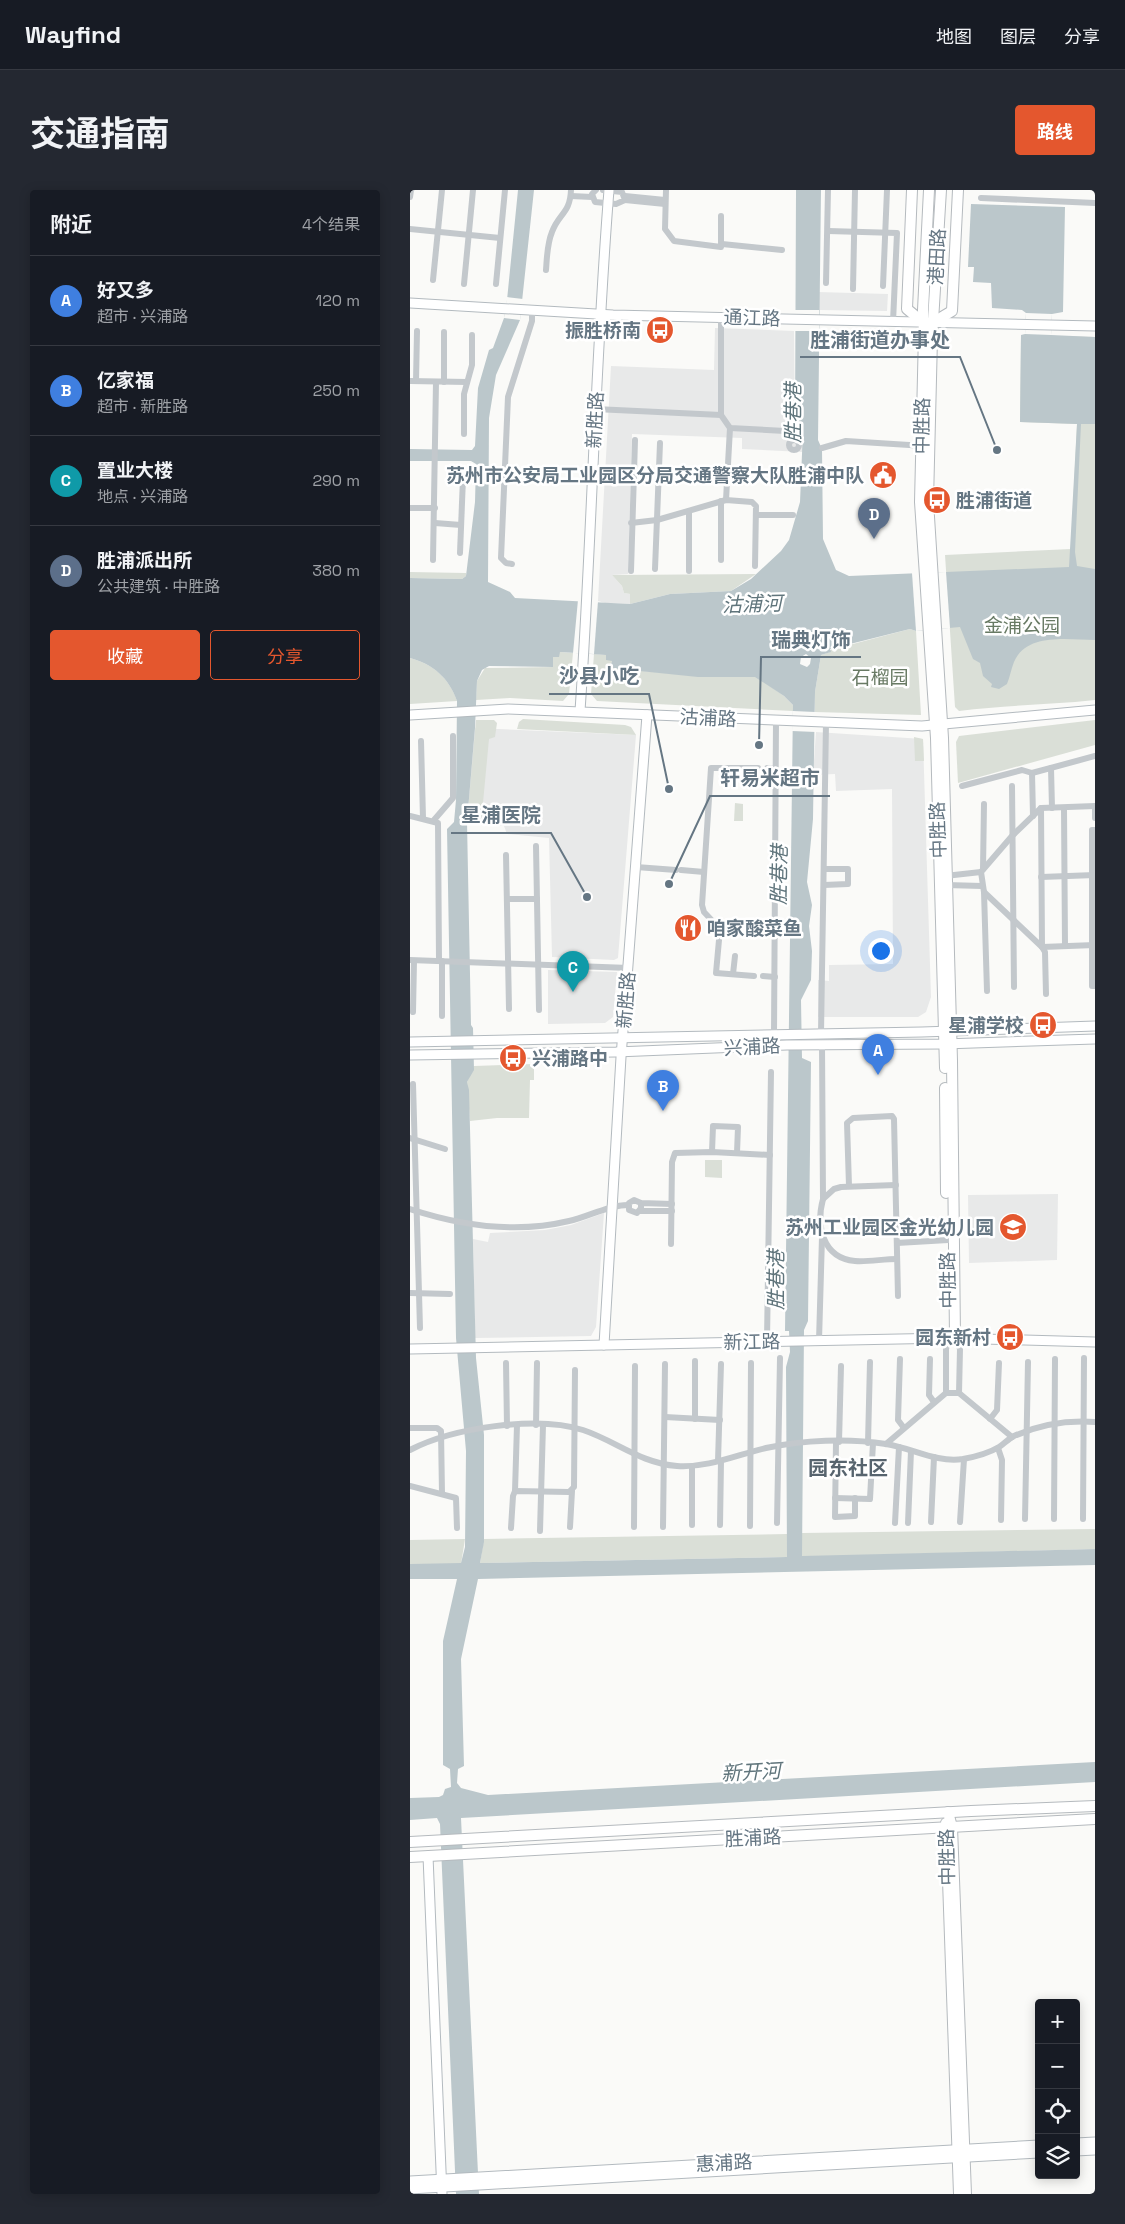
<!DOCTYPE html>
<html lang="zh">
<head>
<meta charset="utf-8">
<style>
	body { margin:0; font-family:"Space Grotesk","Noto Sans SC",sans-serif; background:#242831; color:#f1f3f6 }
	.controls { position:absolute; right:15px; bottom:15px; display:grid; overflow:hidden; border-radius:5px; box-shadow:0 2px 12px #0003 }
	.controls button { width:45px; height:45px; display:grid; place-items:center; padding:0; border:0; border-bottom:1px solid #363941; background:#171b24; color:#f1f3f6; font:25px sans-serif }
	.you { position:absolute; left:470px; top:760px; width:18px; height:18px; margin:-12px; border:4px solid #fff; border-radius:50%; background:#1a73e8; box-shadow:0 0 0 8px #1a73e833 }
	.badge { display:grid; place-items:center; width:32px; height:32px; border-radius:50%; background:#e4572e; color:#fff; font-size:16px; font-weight:700 }
	.pin { position:absolute; translate:-50% -41px; filter:drop-shadow(0 1px 2px #0008) }
	.pin::after { content:''; position:absolute; top:26px; width:18px; height:15px; background:inherit; clip-path:polygon(0 0,100% 0,50% 100%) }
	.list { margin:0; padding:0; list-style:none }
	h2 { display:flex; justify-content:space-between; align-items:center; height:65px; margin:0; padding:0 20px; font-size:21px }
	h2 small { font-size:16px; font-weight:400; color:#9ea1a6 }
	.list li { display:grid; grid-template-columns:32px 1fr auto; gap:15px; align-items:center; box-sizing:border-box; height:90px; padding:0 20px; border-top:1px solid #363941 }
	.list b { display:block; font-size:19px; white-space:nowrap }
	.list p { margin:0; font-size:16px; white-space:nowrap; color:#9ea1a6 }
	.list em { font-size:16px; font-style:normal; color:#9ea1a6 }
	.actions { display:flex; gap:10px; padding:15px 20px }
	.actions a { flex:1; padding:11px 0; border:1px solid #e4572e; border-radius:5px; text-align:center; font-size:18px; color:#e4572e }
	.actions .main { background:#e4572e; color:#fff }
	.icon { flex:none; width:28px; height:28px; fill:none; stroke:currentColor; stroke-width:2; stroke-linecap:round; stroke-linejoin:round }
	.map { position:relative; flex:none; width:685px; height:2004px; overflow:hidden; border-radius:5px }
	header { display:flex; align-items:center; gap:30px; box-sizing:border-box; height:70px; padding:0 25px; background:#171b24; border-bottom:1px solid #363941 }
	header strong { font-size:24px }
	nav { display:flex; gap:28px; margin-inline-start:auto; font-size:18px }
	.intro { display:flex; align-items:center; justify-content:space-between; box-sizing:border-box; height:120px; padding:0 30px }
	h1 { margin:0; font-size:35px }
	.button { padding:12px 22px; border-radius:5px; background:#e4572e; color:#fff; font-size:18px; font-weight:700 }
	main { display:flex; gap:30px; padding:0 30px }
	aside { flex:1; background:#171b24; border-radius:5px; box-shadow:0 2px 12px #0003 }
	.map>svg:first-child { display:block }
	.built { fill:#e8e9e9 }
	.green { fill:#dadfd7 }
	.water { fill:#bbc7cb; fill-rule:evenodd }
	.pier { fill:#fafaf8 }
	.lines { fill:none; stroke-linecap:round; stroke-linejoin:round }
	.secondary-casing { stroke:#b3babf; stroke-width:11 }
	.primary-casing { stroke:#b5babe; stroke-width:12 }
	.street { stroke:#c3c8cc; stroke-width:6 }
	.secondary { stroke:#fff; stroke-width:9 }
	.primary { stroke:#fff; stroke-width:10 }
	.labels { text-anchor:middle; dominant-baseline:central; stroke-width:5; stroke-linejoin:round; paint-order:stroke }
	.street-label { font-size:19px; fill:#657683; stroke:#fff }
	.poi-label { font-size:19px; font-weight:bold; fill:#657683; stroke:#fff; text-anchor:end }
	.park-label { font-size:19px; fill:#687a64; stroke:#fff }
	.water-label { font-size:20px; font-style:italic; fill:#60757c; stroke:#fff }
	.neighbourhood-label { font-size:20px; font-weight:bold; fill:#57646e; stroke:#fff }
	.leader { fill:none; stroke:#657683; stroke-width:2 }
	.callout-dot { fill:#657683; stroke:#fff; stroke-width:2 }
	.callout-label { font-size:20px; text-anchor:middle; font-weight:bold; fill:#657683; stroke:#fff; stroke-width:5; stroke-linejoin:round; paint-order:stroke }
</style>
</head>
<body>
<header>
<strong>Wayfind</strong>
<nav><a>地图</a><a>图层</a><a>分享</a></nav>
</header>
<div class="intro"><h1>交通指南</h1><a class="button">路线</a></div>
<main>
<aside>
<h2>附近<small>4个结果</small></h2>
<ul class="list">
<li><span class="badge" style="background:#3f7fe0">A</span><div><b>好又多</b><p>超市 · 兴浦路</p></div><em>120 m</em></li>
<li><span class="badge" style="background:#3f7fe0">B</span><div><b>亿家福</b><p>超市 · 新胜路</p></div><em>250 m</em></li>
<li><span class="badge" style="background:#0f9aa8">C</span><div><b>置业大楼</b><p>地点 · 兴浦路</p></div><em>290 m</em></li>
<li><span class="badge" style="background:#5c6f8a">D</span><div><b>胜浦派出所</b><p>公共建筑 · 中胜路</p></div><em>380 m</em></li>
</ul>
<div class="actions"><a class="main">收藏</a><a>分享</a></div>
</aside>
<div class="map">
<svg width="685" height="2004" viewBox="0 0 685 2004">
	<rect width="100%" height="100%" fill="#fafaf8"/>
	<g class="built">
		<path d="M408,102L478,104L477,121L409,120Z"/>
		<path d="M305,138L384,141L385,237L393,240V262L332,259V248L222,244L218,384L202,385L212,396L214,403L220,404V414L195,413L188,411L201,176L304,180Z"/>
		<path d="M65,538L226,545L208,768L204,770L142,767L139,648L97,644L94,636L57,632Z"/>
		<path d="M406,542L513,549L521,807L516,822L508,827H408V790L419,791V775L483,774L482,599L426,601L425,584L403,585Z"/>
		<path d="M138,780L207,782L203,827L195,833L138,834Z"/>
		<path d="M648,1004L647,1070L559,1073L558,1005Z"/>
		<path d="M194,1023L186,1137L181,1146L65,1148L63,1049L78,1052L80,1043L135,1040L161,1035Z"/>
	</g>
	<g class="green">
		<path d="M611,145L685,147V510C639,515 595,515 549,521L545,517L535,365L661,359L667,234L610,232Z"/>
		<path d="M0,382L56,383V386L52,389L0,388Z"/>
		<path d="M346,384L321,401L260,404L220,414V404L214,403L212,396L202,385Z"/>
		<path d="M500,439L506,441L511,525L405,522V502L411,465L420,462V460Z"/>
		<path d="M150,462L163,463L159,504L153,511L100,508L66,510L67,491L75,478L143,477V467Z"/>
		<path d="M184,464L197,465L202,471L201,478L288,486L347,487L374,506L383,515V521L187,511L181,504Z"/>
		<path d="M0,468C23,474 39,488 47,511L0,514Z"/>
		<path d="M113,529L215,535L221,537L226,545L107,539L109,532Z"/>
		<path d="M66,530H84L87,533L85,547L79,549L71,634L57,632Z"/>
		<path d="M685,530V555L548,593L546,552L549,546Z"/>
		<path d="M504,547L513,549L514,571H505Z"/>
		<path d="M325,613L333,614V631H324Z"/>
		<path d="M124,874V890H120L119,928H87L60,931L57,892L64,876Z"/>
		<path d="M295,970H312V988L295,987Z"/>
		<path d="M685,1339V1359L392,1367V1343Z"/>
		<path d="M377,1344V1367L70,1373L74,1349Z"/>
		<path d="M55,1349L51,1374H0V1350Z"/>
	</g>
	<path class="water" d="M108,0H124L110,130L86,185L79,228L78,392L100,402L105,408L220,414L260,404L321,401L341,389L371,361L379,350L390,312L393,240L385,237L386,0H411L408,250L412,259L413,349L426,380L439,386L659,377L667,234L610,232L611,145L615,144L616,123L612,120L582,118L581,93L563,92L564,77H558L561,14L655,17L653,122L642,124L641,145L685,147V234H671L665,362L667,376L685,379V450C659,450 617,442 604,472C601,479 600,487 597,494L589,499L581,497L582,494L573,486L570,473L563,469L550,437L506,441L500,439L420,459L421,462L411,465L405,502L403,629L397,692L402,715L399,736L402,761L401,790L391,810L392,868L401,872L398,1131L394,1140L392,1366L685,1359V1375L68,1389L51,1469L54,1576L48,1579L47,1593L51,1598L78,1605L685,1572V1592L51,1628L69,2004H46L30,1634L27,1628L0,1630V1608L29,1607L33,1605L35,1599L41,1597L40,1579L33,1575V1451L47,1389H0V1374L51,1373L55,1357L56,1261L46,1148L37,639L44,632L46,610L47,511C39,488 23,474 0,468V388L52,389L56,386L65,312L66,274L61,271H0V259L62,260L65,256L68,198L79,160L83,158L94,128L97,110ZM150,462L196,465V470L202,471L200,478L288,487H345L374,506L383,515L375,1141H379L380,1162L376,1177L377,1367L70,1373L74,1352V1245L66,1168L59,900L57,892L64,880L63,838L61,835L57,632L65,538L67,491L72,480L79,476L143,477V467H149ZM396,464L401,468L400,474L397,477L390,474L391,467Z"/>
	<g class="pier">
		<path d="M97,107L113,109L110,130L94,128Z"/>
		<rect x="384" y="120" width="25" height="21"/>
		<path d="M616,123L642,124L641,145L615,144Z"/>
		<path d="M536,382L540,438L506,441L502,383Z"/>
		<path d="M168,410L188,411L184,464L163,463Z"/>
		<path d="M383,521L405,522L406,542L382,541Z"/>
	</g>
	<g class="lines">
		<g class="secondary-casing">
			<g id="secondary">
				<path d="M0,113L203,125L685,136"/>
				<path d="M170,521C182,347 185,173 199,0"/>
				<path d="M0,525L98,519L512,536L685,520"/>
				<path d="M0,852L512,842L685,836"/>
				<path d="M0,865L206,862L377,855L534,854L685,849"/>
				<path d="M194,1155L211,867L237,525"/>
				<path d="M0,1159L539,1148L685,1152"/>
				<path d="M18,1666L32,2004"/>
				<path d="M666,1953L685,1952"/>
				<path d="M666,1961L685,1960"/>
				<path d="M0,1991L629,1955"/>
				<path d="M0,1999L629,1963"/>
			</g>
		</g>
		<g class="primary-casing">
			<g id="primary">
				<path d="M502,0L497,119L514,133"/>
				<path d="M519,0L513,120L514,143L510,312L526,548L535,878"/>
				<path d="M531,0L522,148L518,311L533,548L542,871L545,1148"/>
				<path d="M522,133L542,121L548,0"/>
				<path d="M535,898L536,1003"/>
				<path d="M538,1622L542,1637L556,2004"/>
				<path d="M536,1633L549,2004"/>
				<path d="M0,1652L561,1621L685,1616"/>
				<path d="M0,1667L685,1629"/>
			</g>
		</g>
		<g class="street">
			<path d="M186,0L182,4L185,12L206,14L215,10L212,2L193,0"/>
			<path d="M256,0L255,39L264,51L311,57V26"/>
			<path d="M161,6L182,7"/>
			<path d="M215,6L255,10"/>
			<path d="M0,7L1,0"/>
			<path d="M571,8L685,13"/>
			<path d="M215,10L255,14"/>
			<path d="M0,39L90,48"/>
			<path d="M418,41L487,43L483,132"/>
			<path d="M312,54L372,60"/>
			<path d="M136,80C137,67 137,54 142,42C149,23 160,24 161,0"/>
			<path d="M23,90L32,0"/>
			<path d="M416,93L418,0"/>
			<path d="M54,94L63,0"/>
			<path d="M86,94L95,0"/>
			<path d="M473,96L477,0"/>
			<path d="M443,99L445,0"/>
			<path d="M311,126V225L320,238L375,241L383,250"/>
			<path d="M34,142V192"/>
			<path d="M0,191L57,192"/>
			<path d="M6,191L7,141"/>
			<path d="M185,219L311,225"/>
			<path d="M54,244V204L62,175V145"/>
			<circle cx="384" cy="255" r="5"/>
			<path d="M412,258L436,251L515,256"/>
			<path d="M316,310L320,238"/>
			<path d="M0,318H25"/>
			<path d="M346,325H383"/>
			<path d="M25,333L51,335"/>
			<path d="M221,333L247,330L316,310L342,312L346,316L345,376"/>
			<path d="M50,363L53,288"/>
			<path d="M23,370L26,192"/>
			<path d="M311,370V311"/>
			<path d="M102,374L96,373L91,368L98,207L122,131V120"/>
			<path d="M245,379L250,253"/>
			<path d="M221,381L225,250"/>
			<path d="M279,381V321"/>
			<path d="M11,551L13,628"/>
			<path d="M357,578L365,579"/>
			<path d="M641,578L642,618"/>
			<path d="M622,583L623,626"/>
			<path d="M552,596L612,580L622,583L685,566"/>
			<path d="M602,596L604,797"/>
			<path d="M685,616L631,618L602,646L571,682L574,702L632,757L685,755"/>
			<path d="M685,616V628"/>
			<path d="M631,618L632,757L635,762L636,804"/>
			<path d="M654,618L655,756"/>
			<path d="M0,626L28,633L29,771"/>
			<path d="M24,630L43,608V546"/>
			<path d="M685,640H682V796H685"/>
			<path d="M126,656L129,820"/>
			<path d="M96,665L99,819"/>
			<path d="M226,677L266,680"/>
			<path d="M414,679H438V694L414,695"/>
			<path d="M573,679L574,614"/>
			<path d="M271,680L294,682"/>
			<path d="M535,686L571,682"/>
			<path d="M631,687L685,685"/>
			<path d="M536,695L572,696"/>
			<path d="M574,702L577,801"/>
			<path d="M97,709H127"/>
			<path d="M0,770L219,778"/>
			<path d="M323,784L325,766"/>
			<path d="M344,786L306,783L310,739L294,722L292,715L301,578H348"/>
			<path d="M353,786L365,787"/>
			<path d="M3,822L4,771"/>
			<path d="M32,826V771"/>
			<path d="M411,843L416,533"/>
			<path d="M364,844L366,531"/>
			<path d="M412,855L413,1009"/>
			<path d="M3,894L10,1138"/>
			<path d="M0,948L35,959"/>
			<path d="M302,962L303,936L328,937L327,963"/>
			<path d="M486,995L431,997L424,999L413,1009C406,1035 412,1068 445,1071C458,1072 473,1069 487,1069"/>
			<path d="M439,996L437,933L443,928L482,926L484,929L488,1106"/>
			<path d="M231,1013V1018L227,1023L219,1020V1013L224,1010L231,1013L262,1014"/>
			<path d="M0,1019C52,1036 105,1044 159,1031C178,1027 198,1015 218,1015"/>
			<path d="M230,1021H262"/>
			<path d="M487,1053L538,1050"/>
			<path d="M261,1054L262,972L265,963L302,962L360,965"/>
			<path d="M0,1103L40,1104"/>
			<path d="M545,1148L550,1159L549,1203"/>
			<path d="M357,1151L361,882"/>
			<path d="M409,1151L412,1047"/>
			<path d="M490,1169L488,1230L494,1238"/>
			<path d="M520,1169L519,1205L524,1212"/>
			<path d="M96,1173L97,1236"/>
			<path d="M536,1203V1159L539,1148"/>
			<path d="M255,1227L310,1230"/>
			<path d="M285,1229V1171"/>
			<path d="M580,1229L587,1220L589,1173"/>
			<path d="M126,1235L127,1173"/>
			<path d="M0,1238H27L31,1241L32,1304"/>
			<path d="M426,1252L425,1327L445,1326V1308"/>
			<path d="M429,1252L431,1176"/>
			<path d="M458,1253L460,1172"/>
			<path d="M476,1254L536,1203H549L602,1247"/>
			<path d="M588,1258L592,1270L591,1330"/>
			<path d="M0,1260C42,1238 127,1225 173,1240C206,1251 230,1273 267,1276C298,1278 326,1265 356,1258C393,1250 438,1248 476,1254C502,1258 526,1273 553,1269C564,1267 579,1263 589,1257C594,1254 598,1249 604,1246C629,1235 658,1230 685,1232"/>
			<path d="M308,1271L311,1174"/>
			<path d="M0,1296L46,1308L47,1338"/>
			<path d="M105,1301L107,1235"/>
			<path d="M425,1308L460,1309L463,1253"/>
			<path d="M615,1329L618,1172"/>
			<path d="M644,1329L645,1169"/>
			<path d="M673,1329L674,1168"/>
			<path d="M521,1332L524,1267"/>
			<path d="M550,1332L554,1269"/>
			<path d="M367,1333L370,1168"/>
			<path d="M485,1333L489,1257"/>
			<path d="M498,1333L501,1261"/>
			<path d="M282,1335V1277"/>
			<path d="M310,1335L311,1271"/>
			<path d="M340,1336L341,1173"/>
			<path d="M160,1337L162,1301"/>
			<path d="M224,1337L225,1176"/>
			<path d="M253,1337L255,1174"/>
			<path d="M101,1338L103,1306L105,1301L159,1302L164,1297L165,1180"/>
			<path d="M130,1341L133,1235"/>
		</g>
		<use href="#secondary" class="secondary"/>
		<use href="#primary" class="primary"/>
	</g>
	<defs>
		<g id="bus-disc" transform="scale(1.4375)"><circle r="9.5" fill="#e4572e" stroke="#fff"/><path d="M-5-6H5V4H4V6H2V4H-2V6H-4V4H-5ZM-3.5-4V0h7V-4ZM-3.5 1.2v1.5H-2V1.2ZM2 1.2v1.5H3.5V1.2Z" fill="#fff"/></g>
		<g id="civic-disc" transform="scale(1.4375)"><circle r="9.5" fill="#e4572e" stroke="#fff"/><path d="M-.6-6.5H3V-4.5H.6V-3L4-1V1h2V6H-6V1h2V-1L-.6-3ZM-1.2 2.5V6h2.4V2.5Z" fill="#fff"/></g>
		<g id="restaurant-disc" transform="scale(1.4375)"><circle r="9.5" fill="#e4572e" stroke="#fff"/><path d="M-5-6h1v4h1v-4h1v4h1v-4h1v5L-1.5 .5V6h-2V.5L-5-1ZM5-6V6H3V1.5H1.5Q1.5-4 5-6Z" fill="#fff"/></g>
		<g id="school-disc" transform="scale(1.4375)"><circle r="9.5" fill="#e4572e" stroke="#fff"/><path d="M0-5L7-2L0 1L-7-2ZM-4 1L0 2.5L4 1V4Q0 6-4 4Z" fill="#fff"/></g>
	</defs>
	<g fill-rule="evenodd">
		<use href="#bus-disc" x="250" y="140"/>
		<use href="#civic-disc" x="473" y="285"/>
		<use href="#bus-disc" x="527" y="310"/>
		<use href="#restaurant-disc" x="278" y="738"/>
		<use href="#bus-disc" x="633" y="835"/>
		<use href="#bus-disc" x="103" y="868"/>
		<use href="#school-disc" x="603" y="1037"/>
		<use href="#bus-disc" x="600" y="1147"/>
	</g>
	<g class="labels">
		<g class="street-label">
			<text transform="translate(527 67) rotate(-87)">港田路</text>
			<text transform="translate(342 128) rotate(2)">通江路</text>
			<text transform="translate(185 230) rotate(-87)">新胜路</text>
			<text transform="translate(512 236) rotate(-89)">中胜路</text>
			<text transform="translate(298 528) rotate(3)">沽浦路</text>
			<text transform="translate(528 640) rotate(-92)">中胜路</text>
			<text transform="translate(216 810) rotate(-85)">新胜路</text>
			<text transform="translate(342 857) rotate(-3)">兴浦路</text>
			<text transform="translate(538 1090) rotate(-91)">中胜路</text>
			<text transform="translate(342 1152) rotate(-1)">新江路</text>
			<text transform="translate(343 1648) rotate(-3)">胜浦路</text>
			<text transform="translate(537 1667) rotate(-91)">中胜路</text>
			<text transform="translate(314 1973) rotate(-3)">惠浦路</text>
		</g>
		<g class="poi-label">
			<text x="231" y="140">振胜桥南</text>
			<text x="454" y="285">苏州市公安局工业园区分局交通警察大队胜浦中队</text>
			<text x="546" y="310" text-anchor="start">胜浦街道</text>
			<text x="297" y="738" text-anchor="start">咱家酸菜鱼</text>
			<text x="614" y="835">星浦学校</text>
			<text x="122" y="868" text-anchor="start">兴浦路中</text>
			<text x="584" y="1037">苏州工业园区金光幼儿园</text>
			<text x="581" y="1147">园东新村</text>
		</g>
		<g class="park-label">
			<text x="612" y="435">金浦公园</text>
			<text x="470" y="487">石榴园</text>
		</g>
		<g class="water-label">
			<text transform="translate(383 223) rotate(-90)">胜巷港</text>
			<text transform="translate(342 414) rotate(-2)">沽浦河</text>
			<text transform="translate(369 685) rotate(-89)">胜巷港</text>
			<text transform="translate(366 1090) rotate(-90)">胜巷港</text>
			<text transform="translate(341 1582) rotate(-3)">新开河</text>
		</g>
		<g class="neighbourhood-label">
			<text x="438" y="1278">园东社区</text>
		</g>
	</g>
	<path class="leader" d="M587 260L550 167H390M349 555L351 467H451M259 599L239 504H139M259 694L300 606H420M177 707L141 643H41"/>
	<g class="callout-dot">
		<circle cx="587" cy="260" r="5"/>
		<circle cx="349" cy="555" r="5"/>
		<circle cx="259" cy="599" r="5"/>
		<circle cx="259" cy="694" r="5"/>
		<circle cx="177" cy="707" r="5"/>
	</g>
	<g class="callout-label">
		<text x="470" y="157">胜浦街道办事处</text>
		<text x="401" y="457">瑞典灯饰</text>
		<text x="189" y="493">沙县小吃</text>
		<text x="360" y="595">轩易米超市</text>
		<text x="91" y="632">星浦医院</text>
	</g>
</svg>
<div class="controls">
<button>+</button>
<button>−</button>
<button><svg class="icon" aria-label="locate" viewBox="0 0 24 24"><circle cx="12" cy="12" r="6"/><path d="M12 2v4M12 18v4M2 12h4M18 12h4"/></svg></button>
<button><svg class="icon" aria-label="layers" viewBox="0 0 24 24"><path d="M12 4l9 5-9 5-9-5zM3 14l9 5 9-5"/></svg></button>
</div>
<div class="you"></div>
<div class="pin badge" style="left:468px;top:885px;background:#3f7fe0">A</div>
<div class="pin badge" style="left:253px;top:921px;background:#3f7fe0">B</div>
<div class="pin badge" style="left:163px;top:802px;background:#0f9aa8">C</div>
<div class="pin badge" style="left:464px;top:349px;background:#5c6f8a">D</div>
</div>
</main>
</body>
</html>
